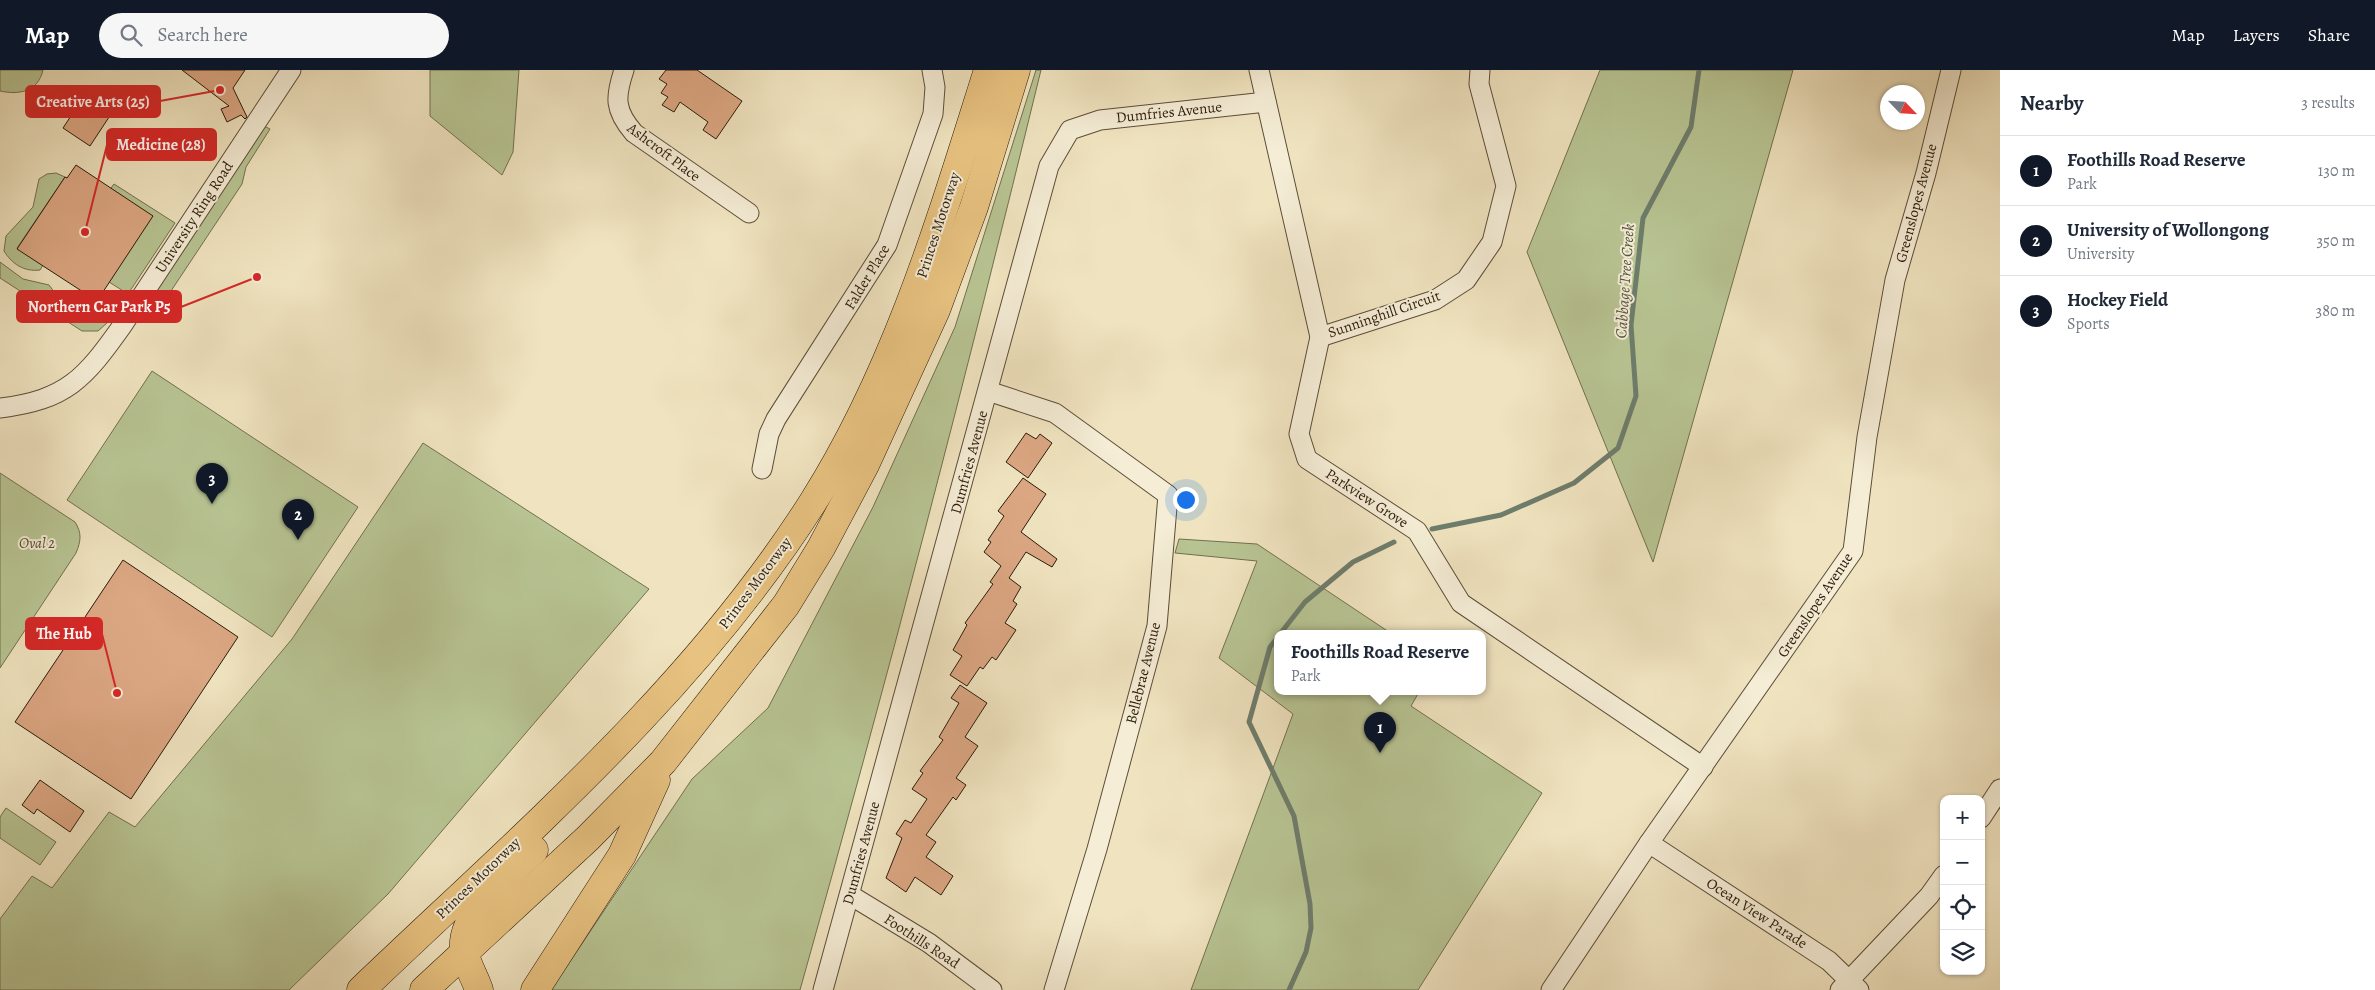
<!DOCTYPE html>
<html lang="en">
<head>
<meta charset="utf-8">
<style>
	body { margin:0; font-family:Alegreya,serif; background:#f6f6f7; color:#1f2937 }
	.controls { position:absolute; right:15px; bottom:15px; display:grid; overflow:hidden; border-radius:10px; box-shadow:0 1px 4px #0004 }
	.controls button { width:45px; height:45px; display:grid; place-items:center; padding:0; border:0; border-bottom:1px solid #e0e1e3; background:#fff; color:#1f2937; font:25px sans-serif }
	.compass { position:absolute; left:1880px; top:15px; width:45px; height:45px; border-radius:50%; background:#fff; box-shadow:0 1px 4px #0004; rotate:115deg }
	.you { position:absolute; left:1185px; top:429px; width:18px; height:18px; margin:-12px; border:4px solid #fff; border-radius:50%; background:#1a73e8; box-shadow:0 0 0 8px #1a73e833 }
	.badge { display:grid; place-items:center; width:32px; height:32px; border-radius:50%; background:#111827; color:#fff; font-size:16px; font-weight:700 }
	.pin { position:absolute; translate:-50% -41px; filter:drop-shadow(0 1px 2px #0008) }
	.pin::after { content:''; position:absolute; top:26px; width:18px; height:15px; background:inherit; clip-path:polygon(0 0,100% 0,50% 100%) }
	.popup { position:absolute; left:1274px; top:560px; width:212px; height:65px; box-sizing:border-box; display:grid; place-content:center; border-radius:10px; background:#fff; filter:drop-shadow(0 1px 4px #0005); font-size:16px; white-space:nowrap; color:#747a83 }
	.popup b { font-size:19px; color:#1f2937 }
	.popup::after { content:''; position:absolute; left:50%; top:100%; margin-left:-10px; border:10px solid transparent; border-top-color:#fff }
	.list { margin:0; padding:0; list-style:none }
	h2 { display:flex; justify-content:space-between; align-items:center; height:65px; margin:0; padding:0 20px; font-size:21px }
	h2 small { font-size:16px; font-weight:400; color:#747a83 }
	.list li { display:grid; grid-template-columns:32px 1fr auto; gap:15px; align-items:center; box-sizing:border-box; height:70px; padding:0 20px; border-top:1px solid #e0e1e3 }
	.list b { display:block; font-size:19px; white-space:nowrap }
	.list p { margin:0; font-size:16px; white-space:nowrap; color:#747a83 }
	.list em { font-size:16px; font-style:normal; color:#747a83 }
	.icon { flex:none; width:28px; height:28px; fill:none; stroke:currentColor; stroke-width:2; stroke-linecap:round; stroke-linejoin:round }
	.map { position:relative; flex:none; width:2000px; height:920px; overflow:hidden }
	header { display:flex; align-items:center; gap:30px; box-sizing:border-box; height:70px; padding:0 25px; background:#111827; color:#fff }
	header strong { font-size:24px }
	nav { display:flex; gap:28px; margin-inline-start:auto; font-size:18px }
	.search { width:350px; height:45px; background:#f6f6f7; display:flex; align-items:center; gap:12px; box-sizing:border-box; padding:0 18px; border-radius:28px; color:#747a83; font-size:19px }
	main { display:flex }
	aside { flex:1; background:#fff }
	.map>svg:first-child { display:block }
	.green { fill:#b8c493; stroke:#72704e }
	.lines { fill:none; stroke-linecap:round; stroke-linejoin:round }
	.stream { stroke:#6e7d6c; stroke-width:5 }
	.building { fill:#dca783; stroke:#2b1b0a }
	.minor-casing { stroke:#5c4d38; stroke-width:21 }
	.highway-casing { stroke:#2b1b0a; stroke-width:29 }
	.minor { stroke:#f5edd6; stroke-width:19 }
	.highway { stroke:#e8c280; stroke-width:28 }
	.labels { text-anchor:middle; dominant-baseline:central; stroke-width:4; stroke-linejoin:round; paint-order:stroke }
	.street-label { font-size:15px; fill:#2b1b0a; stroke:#f5edd6 }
	.park-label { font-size:15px; font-style:italic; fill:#554e33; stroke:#f5edd6 }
	.water-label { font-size:16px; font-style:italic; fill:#525443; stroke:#f5edd6 }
	.leader { fill:none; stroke:#d62828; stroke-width:2 }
	.callout-dot { fill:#d62828; stroke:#f5edd6; stroke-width:2 }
	.callout { fill:#d62828; stroke:#d62828; stroke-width:2 }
	.callout-label { font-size:16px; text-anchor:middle; font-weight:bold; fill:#fff }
</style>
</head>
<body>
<header>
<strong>Map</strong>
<div class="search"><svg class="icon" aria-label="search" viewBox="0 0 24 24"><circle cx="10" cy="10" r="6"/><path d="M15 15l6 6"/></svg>Search here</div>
<nav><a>Map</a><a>Layers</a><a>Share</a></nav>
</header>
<main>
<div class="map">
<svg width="2000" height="920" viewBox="0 0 2000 920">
	<rect width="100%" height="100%" fill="#f0e4c0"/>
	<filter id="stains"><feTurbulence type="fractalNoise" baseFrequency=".004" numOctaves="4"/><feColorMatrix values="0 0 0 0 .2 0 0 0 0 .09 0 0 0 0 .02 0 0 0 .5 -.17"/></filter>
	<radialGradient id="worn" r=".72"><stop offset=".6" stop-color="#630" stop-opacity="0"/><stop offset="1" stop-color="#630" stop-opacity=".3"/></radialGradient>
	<g class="green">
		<path d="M0,0H43C38,22 19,25 0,21Z"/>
		<path d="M430,0H519L513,82L502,105L430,46Z"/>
		<path d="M1036,0H1041C966,308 886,615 800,920H551L692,709L768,638L873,437L955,257Z"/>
		<path d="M1600,0H1793L1653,492L1527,182Z"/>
		<path d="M264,56L270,59L246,97L242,114L163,233L152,223Z"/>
		<path d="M56,103L65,107L17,178L43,195L40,200C24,202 12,194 4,181L6,166L33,137L39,109L47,104Z"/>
		<path d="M114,114L175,153L128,224L109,212L111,118Z"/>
		<path d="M0,192L23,209L49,215C54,221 58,229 63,235C80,251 103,243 114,225L124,229L108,252L98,261H82L0,208Z"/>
		<path d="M152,301L358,437L272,567L67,430Z"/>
		<path d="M423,373L649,519L388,824L289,920H0V849L32,806L52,818L109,742L135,757L292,569Z"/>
		<path d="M0,403L75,452C82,463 81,471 76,483L0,598Z"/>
		<path d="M1179,469L1257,474L1392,564H1278V622H1419L1411,636L1542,723L1418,920H1191L1293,644L1219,588L1257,491L1175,483Z"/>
		<path d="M6,738L56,772L40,795L0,768V747Z"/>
	</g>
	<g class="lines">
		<g class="stream">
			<path d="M1432,459L1501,445L1574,413L1618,378L1636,326L1631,255L1643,148L1691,57L1699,0"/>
			<path d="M1280,564L1305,532L1353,492L1394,472"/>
			<path d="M1278,567L1270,577L1249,652L1294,746L1310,834L1311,858L1306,882L1289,920"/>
		</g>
	</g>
	<g class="building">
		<path d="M182,0H245L233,18L247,47L245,49L241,45L227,52L221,39L229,36Z"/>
		<path d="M666,0H697L742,31L716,69L703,60L708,52L680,32L674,42L662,35L668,27L661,23L667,14L659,9Z"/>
		<path d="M88,20L115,38L90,76L63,58Z"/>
		<path d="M76,95L153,146L97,231L17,179L65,107L67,108Z"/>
		<path d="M1026,363L1036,369L1040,364L1052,373L1028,408L1006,392Z"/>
		<path d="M1023,408L1046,424L1021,462L1057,489L1052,497L1026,482L1009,508L1021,517L1013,531L1017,534L1005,553L1016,560L996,590L992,587L983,599L980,597L967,616L950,605L962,586L953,580L967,555L965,553L993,514L990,512L1001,496L984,482L991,472L988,470L1004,446L998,441Z"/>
		<path d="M123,490L238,567L131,729L15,652Z"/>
		<path d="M960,615L987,633L965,667L978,676L956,708L966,715L956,730L953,727L926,765L936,772L926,787L953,806L941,825L915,807L906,822L886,808L902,768L896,764L905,750L911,753L927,729L912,719L923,703L920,701L943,670L939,667L959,633L951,628Z"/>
		<path d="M40,710L84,741L70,762L37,739L34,744L22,735Z"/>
	</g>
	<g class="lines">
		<g class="minor-casing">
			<g id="minor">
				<path d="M624,0C615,27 614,40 634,63L749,143"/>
				<path d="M1259,0L1320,267L1299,364L1307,389L1417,461L1461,533L1703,697"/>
				<path d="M1320,267L1435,230L1466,210L1492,172L1506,116L1479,14L1480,0"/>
				<path d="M988,321L1055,343L1168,425L1157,556L1097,779L1054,920"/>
				<path d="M0,338C67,330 85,308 122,256L291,0"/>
				<path d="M762,399L769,364L776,349L887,175L933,44L935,17L932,0"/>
				<path d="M1981,748L2000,719"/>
				<path d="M1649,773L1829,891L1859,920"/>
				<path d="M850,825L929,873L992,920"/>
				<path d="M823,920L1049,96L1070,60L1100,50L1266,32"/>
				<path d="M1551,920L1649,773L1853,481L1867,367L1895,210L1926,103L1951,0"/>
				<path d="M1840,920L1929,826L1944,805"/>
			</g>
		</g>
		<g class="highway-casing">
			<g id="highway">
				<path d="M361,920C521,767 693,621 813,432C897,299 941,149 988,0"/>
				<path d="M424,920L588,768L663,692L786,535L821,478L865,395L936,240L974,137L1016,0"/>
				<path d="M479,920C475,907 466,894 464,880C460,843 510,804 534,780"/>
				<path d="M535,920L622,785L656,710"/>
			</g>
		</g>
		<use href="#minor" class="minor"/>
		<use href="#highway" class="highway"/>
	</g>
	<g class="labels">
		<g class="street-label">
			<text transform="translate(1169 42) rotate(-6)">Dumfries Avenue</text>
			<text transform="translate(664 82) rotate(37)">Ashcroft Place</text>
			<text transform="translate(1916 133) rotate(-75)">Greenslopes Avenue</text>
			<text transform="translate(194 147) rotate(-57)">University Ring Road</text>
			<text transform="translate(938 155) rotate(-72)">Princes Motorway</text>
			<text transform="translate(867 207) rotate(-59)">Falder Place</text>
			<text transform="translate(1384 244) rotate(-19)">Sunninghill Circuit</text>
			<text transform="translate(969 392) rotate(-75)">Dumfries Avenue</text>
			<text transform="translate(1367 428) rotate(33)">Parkview Grove</text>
			<text transform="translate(755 513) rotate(-53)">Princes Motorway</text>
			<text transform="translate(1815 535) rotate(-56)">Greenslopes Avenue</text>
			<text transform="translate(1143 603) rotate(-76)">Bellebrae Avenue</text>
			<text transform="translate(861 783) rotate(-75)">Dumfries Avenue</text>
			<text transform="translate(478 808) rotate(-44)">Princes Motorway</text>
			<text transform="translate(1757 843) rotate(33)">Ocean View Parade</text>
			<text transform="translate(922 871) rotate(33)">Foothills Road</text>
		</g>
		<g class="park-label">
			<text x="37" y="473">Oval 2</text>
		</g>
		<g class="water-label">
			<text transform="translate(1625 211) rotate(-86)">Cabbage Tree Creek</text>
		</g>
	</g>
	<path class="leader" d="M220 20L160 31M85 162L107 75M257 207L181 237M117 623L102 564"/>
	<g class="callout-dot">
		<circle cx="220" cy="20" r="5"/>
		<circle cx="85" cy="162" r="5"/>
		<circle cx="257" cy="207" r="5"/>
		<circle cx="117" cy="623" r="5"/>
	</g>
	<g class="callout">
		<rect x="26" y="16" width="134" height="31" rx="5"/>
		<rect x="107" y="59" width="109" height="31" rx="5"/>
		<rect x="17" y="221" width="164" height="31" rx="5"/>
		<rect x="26" y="548" width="76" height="31" rx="5"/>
	</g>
	<g class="callout-label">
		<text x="93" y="37">Creative Arts (25)</text>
		<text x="161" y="80">Medicine (28)</text>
		<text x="99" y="242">Northern Car Park P5</text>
		<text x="64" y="569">The Hub</text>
	</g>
	<rect width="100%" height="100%" filter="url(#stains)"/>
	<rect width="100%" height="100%" fill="url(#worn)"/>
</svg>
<div class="controls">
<button>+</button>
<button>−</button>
<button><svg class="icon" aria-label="locate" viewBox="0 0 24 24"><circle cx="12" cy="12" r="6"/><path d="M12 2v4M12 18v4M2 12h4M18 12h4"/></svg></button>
<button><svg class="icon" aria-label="layers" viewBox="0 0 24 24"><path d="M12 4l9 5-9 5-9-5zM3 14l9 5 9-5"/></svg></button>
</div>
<svg class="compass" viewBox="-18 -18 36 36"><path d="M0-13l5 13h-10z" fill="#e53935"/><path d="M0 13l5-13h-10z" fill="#747a83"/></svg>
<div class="you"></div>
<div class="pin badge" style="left:1380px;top:683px">1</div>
<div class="popup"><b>Foothills Road Reserve</b>Park</div>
<div class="pin badge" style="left:298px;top:470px">2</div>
<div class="pin badge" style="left:212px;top:434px">3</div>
</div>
<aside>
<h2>Nearby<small>3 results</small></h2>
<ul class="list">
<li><span class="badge">1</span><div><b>Foothills Road Reserve</b><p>Park</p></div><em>130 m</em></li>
<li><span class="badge">2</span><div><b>University of Wollongong</b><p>University</p></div><em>350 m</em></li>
<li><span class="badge">3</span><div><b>Hockey Field</b><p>Sports</p></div><em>380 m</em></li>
</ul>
</aside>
</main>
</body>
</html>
